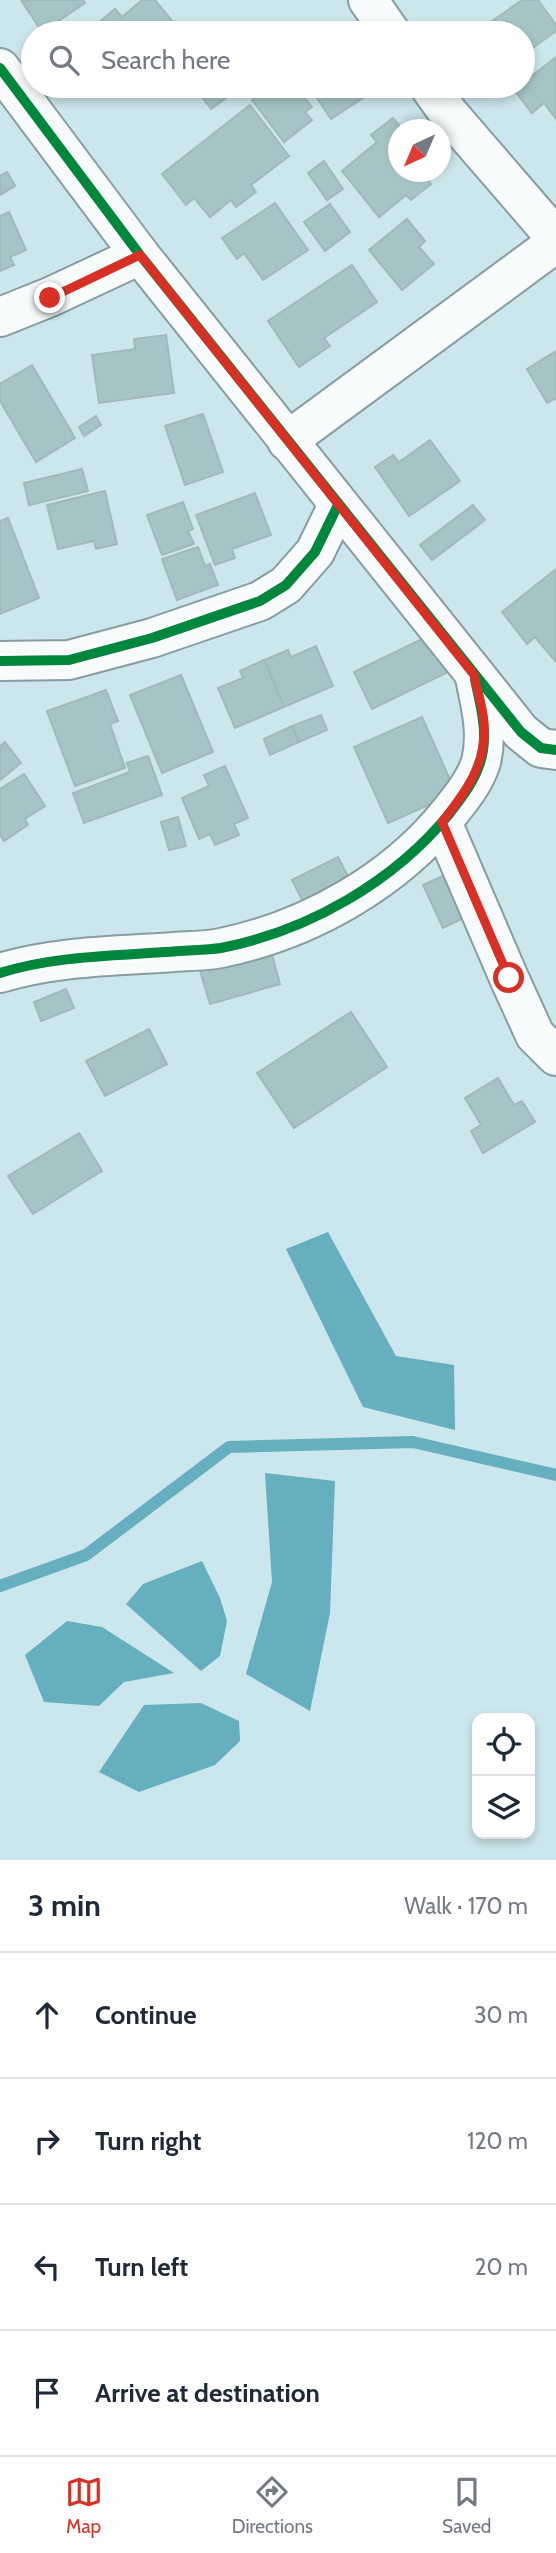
<!DOCTYPE html>
<html lang="en">
<head>
<meta charset="utf-8">
<style>
	body { margin:0; font-family:Cabin,sans-serif; background:#f6f6f7; color:#1f2937 }
	.controls { position:absolute; right:21px; bottom:21px; display:grid; overflow:hidden; border-radius:14px; box-shadow:0 4px 10px #0003 }
	.controls button { width:63px; height:63px; display:grid; place-items:center; padding:0; border:0; border-bottom:2px solid #e0e1e3; background:#fff; color:#1f2937; font:35px sans-serif }
	.compass { position:absolute; left:388px; top:119px; width:63px; height:63px; border-radius:50%; background:#fff; box-shadow:0 4px 10px #0003; rotate:224deg }
	.stop { position:absolute; width:21px; height:21px; margin:-16px; border:5px solid #d93025; border-radius:50%; background:#fff }
	.stop.end { background:#d93025; border-color:#fff; box-shadow:0 2px 7px #0008 }
	.list { margin:0; padding:0; list-style:none }
	h2 { display:flex; justify-content:space-between; align-items:center; height:91px; margin:0; padding:0 28px; font-size:30px }
	h2 small { font-size:23px; font-weight:400; color:#747a83 }
	.list li { display:grid; grid-template-columns:46px 1fr auto; gap:21px; align-items:center; box-sizing:border-box; height:126px; padding:0 28px; border-top:2px solid #e0e1e3 }
	.list b { display:block; font-size:26px; white-space:nowrap }
	.list em { font-size:23px; font-style:normal; color:#747a83 }
	.icon { flex:none; width:38px; height:38px; fill:none; stroke:currentColor; stroke-width:2; stroke-linecap:round; stroke-linejoin:round }
	.map { position:relative; flex:none; width:556px; height:1860px; overflow:hidden }
	.search { position:absolute; background:#fff; box-shadow:0 4px 10px #0003; left:21px; right:21px; top:21px; height:77px; display:flex; align-items:center; gap:18px; box-sizing:border-box; padding:0 24px; border-radius:38px; color:#747a83; font-size:26px }
	.sheet { height:595px; background:#fff }
	nav { display:flex; justify-content:space-around; align-items:center; box-sizing:border-box; height:98px; border-top:2px solid #e0e1e3; background:#fff; font-size:19px; color:#747a83 }
	nav a { display:grid; justify-items:center; gap:4px }
	nav .on { color:#d93025 }
	.map>svg:first-child { display:block }
	.water { fill:#65afbe }
	.lines { fill:none; stroke-linecap:round; stroke-linejoin:round }
	.stream { stroke:#65afbe; stroke-width:12 }
	.building { fill:#a6c4c7; stroke:#a3b8ba; stroke-width:2 }
	.minor-casing { stroke:#889da1; stroke-width:42 }
	.minor { stroke:#f7fbfc; stroke-width:38 }
	.cycleway-casing { stroke:#fff; stroke-width:15 }
	.cycleway { stroke:#00873e; stroke-width:10 }
	.route { stroke:#d93025; stroke-width:9 }
</style>
</head>
<body>
<div class="map">
<svg width="556" height="1860" viewBox="0 0 556 1860">
	<rect width="100%" height="100%" fill="#cbe6ec"/>
	<g class="water">
		<path d="M328,1232L396,1356L454,1365L455,1430L363,1407L286,1249Z"/>
		<path d="M265,1473L335,1481L330,1613L310,1711L246,1674L272,1582Z"/>
		<path d="M202,1561L220,1598L227,1621L220,1656L201,1671L126,1604L143,1584Z"/>
		<path d="M67,1621L102,1627L174,1673L124,1682L99,1706L44,1702L25,1655Z"/>
		<path d="M201,1703L239,1721L240,1741L215,1765L139,1792L99,1772L144,1705Z"/>
	</g>
	<g class="lines">
		<path class="stream" d="M0,1586L86,1555L229,1447L413,1442L556,1475"/>
	</g>
	<g class="building">
		<path d="M21,0H83L85,3L42,32Z"/>
		<path d="M142,0H155L179,29L174,33H86L115,9L122,17Z"/>
		<path d="M522,0H538L556,25V31L523,55V33H490L485,26Z"/>
		<path d="M202,27L207,33H193Z"/>
		<path d="M556,57V119L544,103L532,113L514,90L523,86V83Z"/>
		<path d="M194,86H242L211,109Z"/>
		<path d="M271,86H295L312,107L305,112L312,120L284,142L252,100Z"/>
		<path d="M309,86H377L378,88L331,119Z"/>
		<path d="M250,105L289,156L251,185L256,192L236,207L231,200L210,217L194,198L186,205L162,174Z"/>
		<path d="M393,118L403,130H398V172H434L426,178L431,184L411,200L406,195L379,217L342,171L377,142L371,135Z"/>
		<path d="M324,161L343,189L327,200L308,173Z"/>
		<path d="M7,172L15,186L0,195V176Z"/>
		<path d="M275,203L308,250L263,280L244,253L237,259L222,238Z"/>
		<path d="M330,204L350,232L325,251L304,222Z"/>
		<path d="M9,212L26,250L10,257L14,265L0,271V216Z"/>
		<path d="M407,219L425,241L419,247L434,264L402,290L369,250Z"/>
		<path d="M352,265L377,302L324,338L330,346L299,367L268,321Z"/>
		<path d="M166,335L174,393L99,403L92,355L135,349L134,339Z"/>
		<path d="M556,351V398L547,403L527,369Z"/>
		<path d="M32,365L75,438L36,462L0,401V384Z"/>
		<path d="M203,414L223,472L185,485L165,426Z"/>
		<path d="M96,416L101,425L84,436L79,427Z"/>
		<path d="M430,440L460,481L409,516L375,467L393,455L399,462Z"/>
		<path d="M82,469L88,491L29,505L24,483Z"/>
		<path d="M105,491L117,544L96,549L94,541L58,549L47,505Z"/>
		<path d="M255,493L271,535L232,549L235,558L215,565L196,515Z"/>
		<path d="M183,502L193,529L188,531L194,544L162,555L147,515Z"/>
		<path d="M473,505L485,520L432,560L420,545Z"/>
		<path d="M8,518L39,598L0,614V521Z"/>
		<path d="M198,547L205,566L210,564L218,585L177,600L162,559Z"/>
		<path d="M556,569V662L535,637L527,644L502,612Z"/>
		<path d="M430,635L448,672L372,709L354,672Z"/>
		<path d="M316,646L333,686L284,707L264,660L288,650L291,657Z"/>
		<path d="M264,660L284,707L235,728L218,688L243,678L240,671Z"/>
		<path d="M181,675L213,752L162,773L130,695Z"/>
		<path d="M106,690L118,721L110,724L125,768L75,786L47,711Z"/>
		<path d="M321,715L327,730L299,742L292,726Z"/>
		<path d="M422,717L456,793L388,823L354,747Z"/>
		<path d="M292,726L299,742L270,755L264,739Z"/>
		<path d="M5,742L21,763L0,780V746Z"/>
		<path d="M148,756L162,795L84,823L73,793L130,772L127,763Z"/>
		<path d="M225,766L248,818L234,824L239,835L215,845L210,834L199,839L182,798L209,786L204,775Z"/>
		<path d="M24,774L45,806L25,819L28,825L4,841L0,835V789Z"/>
		<path d="M178,817L186,846L169,850L161,822Z"/>
		<path d="M338,857L352,884L306,908L292,880Z"/>
		<path d="M451,872L472,914L443,928L423,885Z"/>
		<path d="M269,943L280,984L210,1004L198,964Z"/>
		<path d="M66,989L74,1008L41,1021L34,1002Z"/>
		<path d="M351,1012L387,1067L294,1128L257,1073Z"/>
		<path d="M149,1029L167,1064L105,1096L86,1061Z"/>
		<path d="M498,1078L514,1105L522,1101L535,1122L483,1153L471,1131L481,1125L465,1098Z"/>
		<path d="M79,1133L102,1171L33,1214L8,1176Z"/>
	</g>
	<g class="lines">
		<g class="minor-casing">
			<g id="minor">
				<path d="M368,0L391,33"/>
				<path d="M0,68L140,255L521,732L541,748L556,750"/>
				<path d="M429,86L449,114L556,238"/>
				<path d="M0,317L50,297L140,255"/>
				<path d="M287,441L556,243"/>
				<path d="M0,661L69,660L152,638L260,601L286,585L315,552L338,505"/>
				<path d="M442,822L509,978L535,1035L556,1056"/>
				<path d="M0,973C56,956 116,956 174,952C189,951 206,951 221,948C309,930 395,881 450,812C462,797 475,781 481,762C488,734 481,706 475,678"/>
			</g>
		</g>
		<use href="#minor" class="minor"/>
		<g class="cycleway-casing">
			<g id="cycleway">
				<path d="M0,68L140,255L521,732L541,748L556,750"/>
				<path d="M0,661L69,660L152,638L260,601L286,585L315,552L338,505"/>
				<path d="M0,973C57,955 119,956 179,951C193,950 207,950 221,948C308,931 394,882 450,813C462,797 474,782 480,763C489,736 481,707 475,680"/>
			</g>
		</g>
		<use href="#cycleway" class="cycleway"/>
	</g>
	<g class="lines">
		<path class="route" d="M50,298L140,255L474,675C477,690 483,707 484,723C487,763 466,792 442,822L509,978"/>
	</g>
</svg>
<div class="controls">
<button><svg class="icon" aria-label="locate" viewBox="0 0 24 24"><circle cx="12" cy="12" r="6"/><path d="M12 2v4M12 18v4M2 12h4M18 12h4"/></svg></button>
<button><svg class="icon" aria-label="layers" viewBox="0 0 24 24"><path d="M12 4l9 5-9 5-9-5zM3 14l9 5 9-5"/></svg></button>
</div>
<svg class="compass" viewBox="-18 -18 36 36"><path d="M0-13l5 13h-10z" fill="#e53935"/><path d="M0 13l5-13h-10z" fill="#747a83"/></svg>
<div class="stop" style="left:509px;top:978px"></div>
<div class="stop end" style="left:50px;top:298px"></div>
<div class="search"><svg class="icon" aria-label="search" viewBox="0 0 24 24"><circle cx="10" cy="10" r="6"/><path d="M15 15l6 6"/></svg>Search here</div>
</div>
<section class="sheet">
<h2>3 min<small>Walk · 170 m</small></h2>
<ul class="list">
<li><svg class="icon" aria-label="ahead" viewBox="0 0 24 24"><path d="M12 20V5M6 11l6-6 6 6"/></svg><div><b>Continue</b></div><em>30 m</em></li>
<li><svg class="icon" aria-label="right" viewBox="0 0 24 24"><path d="M7 20v-9h11M14 6l5 5-5 5"/></svg><div><b>Turn right</b></div><em>120 m</em></li>
<li><svg class="icon" aria-label="left" viewBox="0 0 24 24"><path d="M17 20v-9H6M10 6l-5 5 5 5"/></svg><div><b>Turn left</b></div><em>20 m</em></li>
<li><svg class="icon" aria-label="arrive" viewBox="0 0 24 24"><path d="M6 21V4h12l-3 4 3 4H6"/></svg><div><b>Arrive at destination</b></div></li>
</ul>
</section>
<nav>
<a class="on"><svg class="icon" aria-label="map" viewBox="0 0 24 24"><path d="M3 6l6-2 6 2 6-2v14l-6 2-6-2-6 2zM9 4v14M15 6v14"/></svg>Map</a>
<a><svg class="icon" aria-label="directions" viewBox="0 0 24 24"><path d="M12 3l9 9-9 9-9-9zM9 14v-3h6M13 9l2 2-2 2"/></svg>Directions</a>
<a><svg class="icon" aria-label="saved" viewBox="0 0 24 24"><path d="M7 4h10v16l-5-4-5 4z"/></svg>Saved</a>
</nav>
</body>
</html>
